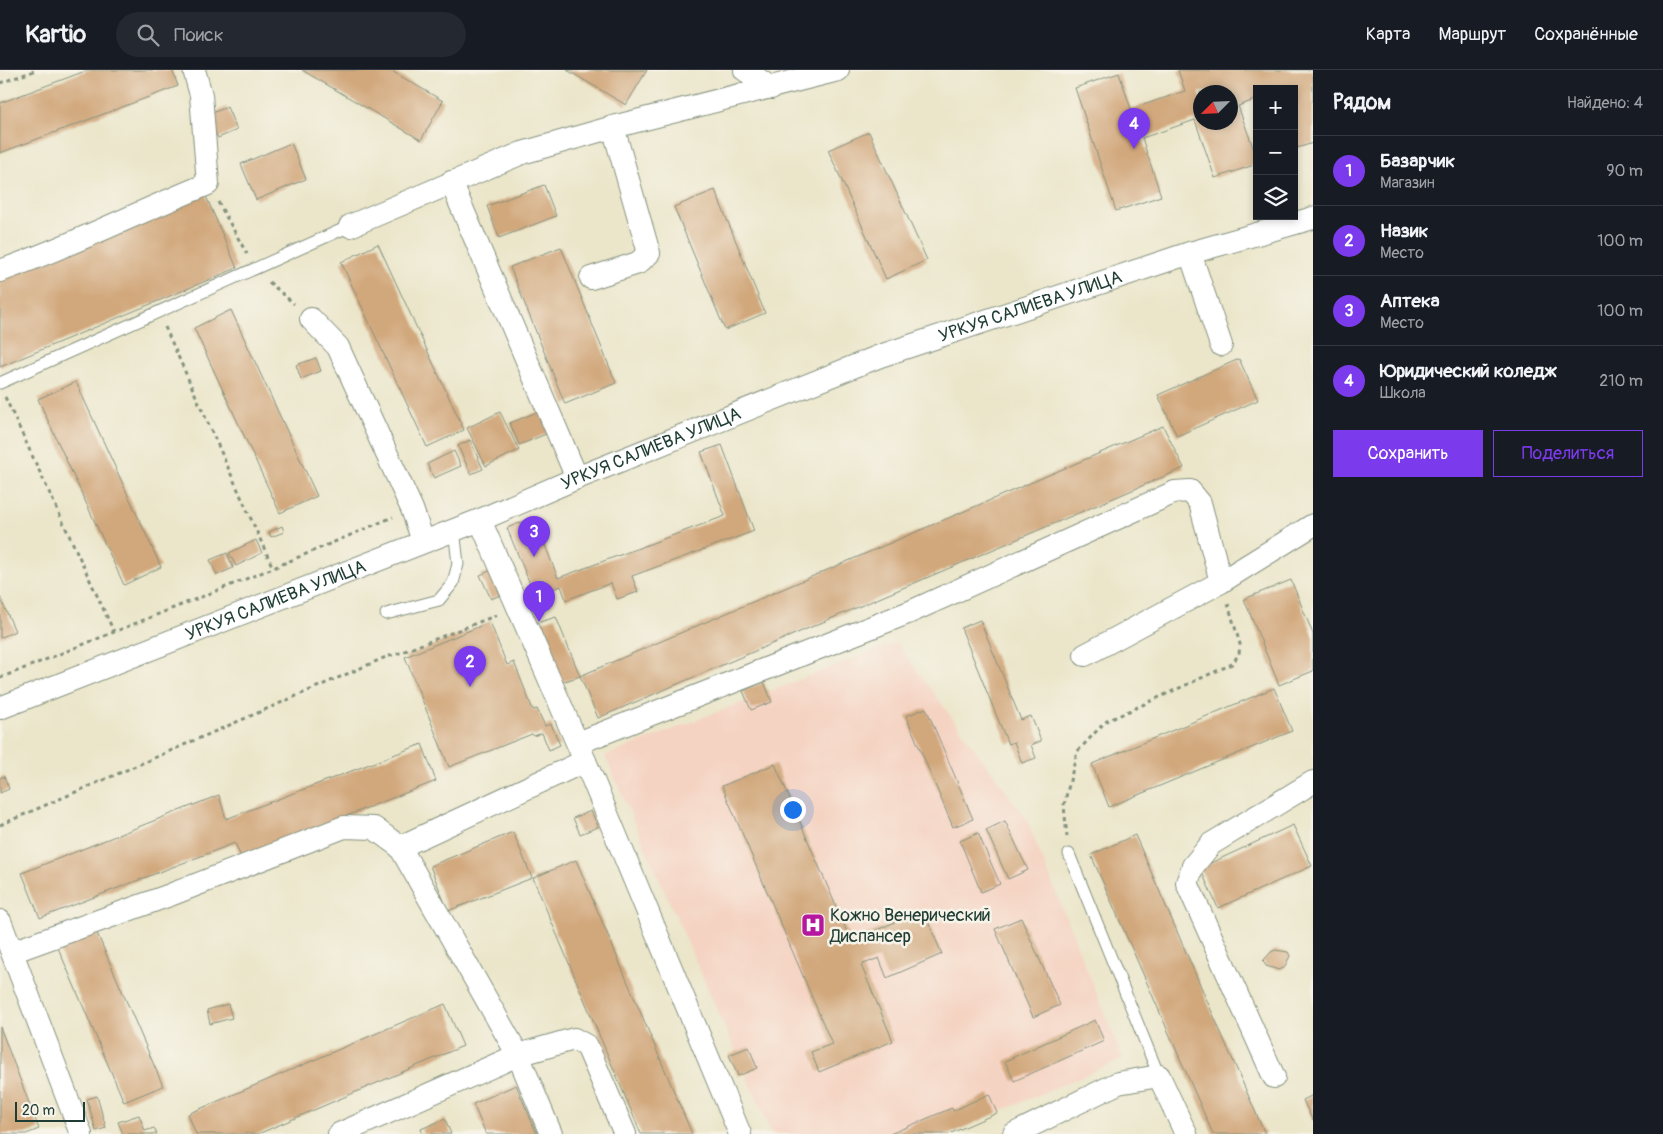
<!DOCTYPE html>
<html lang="ru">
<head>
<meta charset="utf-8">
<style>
	body { margin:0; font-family:Pangolin,sans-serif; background:#242831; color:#f1f3f6 }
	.controls { position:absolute; right:15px; top:15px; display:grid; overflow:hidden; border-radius:0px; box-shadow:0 2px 8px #0003 }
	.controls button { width:45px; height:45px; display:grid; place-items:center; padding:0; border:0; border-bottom:1px solid #363941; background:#171b24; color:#f1f3f6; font:25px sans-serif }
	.compass { position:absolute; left:1193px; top:15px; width:45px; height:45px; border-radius:50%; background:#171b24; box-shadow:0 2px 8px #0003; rotate:246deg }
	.scale { position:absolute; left:15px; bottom:12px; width:70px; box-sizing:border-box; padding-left:5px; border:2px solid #1f3d34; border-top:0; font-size:14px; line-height:18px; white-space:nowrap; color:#1f3d34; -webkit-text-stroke:4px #f7f3e8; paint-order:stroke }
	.you { position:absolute; left:792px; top:739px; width:18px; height:18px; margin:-12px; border:4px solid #fff; border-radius:50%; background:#1a73e8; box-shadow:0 0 0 8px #1a73e833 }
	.badge { display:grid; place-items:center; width:32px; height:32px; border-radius:50%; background:#7c3aed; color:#fff; font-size:16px; font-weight:700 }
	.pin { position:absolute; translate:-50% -41px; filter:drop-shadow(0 1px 2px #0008) }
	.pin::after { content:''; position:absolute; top:26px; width:18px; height:15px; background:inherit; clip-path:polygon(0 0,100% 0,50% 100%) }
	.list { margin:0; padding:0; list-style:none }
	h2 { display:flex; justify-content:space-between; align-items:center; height:65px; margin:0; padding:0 20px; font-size:21px }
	h2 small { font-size:16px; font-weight:400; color:#9ea1a6 }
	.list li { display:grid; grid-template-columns:32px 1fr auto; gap:15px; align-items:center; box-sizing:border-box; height:70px; padding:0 20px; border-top:1px solid #363941 }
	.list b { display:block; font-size:19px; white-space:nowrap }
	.list p { margin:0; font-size:16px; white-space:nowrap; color:#9ea1a6 }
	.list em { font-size:16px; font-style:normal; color:#9ea1a6 }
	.actions { display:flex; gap:10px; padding:15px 20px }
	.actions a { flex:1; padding:11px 0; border:1px solid #7c3aed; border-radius:0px; text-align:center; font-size:18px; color:#7c3aed }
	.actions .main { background:#7c3aed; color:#fff }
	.icon { flex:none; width:28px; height:28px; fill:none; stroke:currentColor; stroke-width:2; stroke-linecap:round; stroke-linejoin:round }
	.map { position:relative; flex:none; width:1313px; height:1064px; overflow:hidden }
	header { display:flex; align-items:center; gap:30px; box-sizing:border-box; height:70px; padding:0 25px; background:#171b24; border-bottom:1px solid #363941 }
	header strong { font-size:24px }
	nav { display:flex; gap:28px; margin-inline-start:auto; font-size:18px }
	.search { width:350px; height:45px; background:#242831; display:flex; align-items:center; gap:12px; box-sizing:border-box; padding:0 18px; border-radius:28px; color:#9ea1a6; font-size:19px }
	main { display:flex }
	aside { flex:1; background:#171b24 }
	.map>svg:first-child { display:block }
	.built { fill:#f5d3c2 }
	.building { fill:#d1a77c; fill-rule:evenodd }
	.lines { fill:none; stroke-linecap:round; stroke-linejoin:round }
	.lane-casing { stroke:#85927f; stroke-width:13 }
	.street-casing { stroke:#85927f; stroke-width:24 }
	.path { stroke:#85927f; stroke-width:3; stroke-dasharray:4 4; stroke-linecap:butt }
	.lane { stroke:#fff; stroke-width:11 }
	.street { stroke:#fff; stroke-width:22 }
	.labels { text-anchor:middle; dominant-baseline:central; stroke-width:5; stroke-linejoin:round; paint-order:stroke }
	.street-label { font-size:18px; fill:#1f3d34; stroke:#f7f3e8 }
	.poi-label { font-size:18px; fill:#1f3d34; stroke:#f7f3e8; text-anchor:start }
</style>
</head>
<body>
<header>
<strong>Kartio</strong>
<div class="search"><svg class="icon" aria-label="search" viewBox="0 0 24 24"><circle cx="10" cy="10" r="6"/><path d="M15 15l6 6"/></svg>Поиск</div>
<nav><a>Карта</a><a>Маршрут</a><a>Сохранённые</a></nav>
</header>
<main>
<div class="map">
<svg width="1313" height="1064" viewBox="0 0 1313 1064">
	<rect width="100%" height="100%" fill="#f7f3e8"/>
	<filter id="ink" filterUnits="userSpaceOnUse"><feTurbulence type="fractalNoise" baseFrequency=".02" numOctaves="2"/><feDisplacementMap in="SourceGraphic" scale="10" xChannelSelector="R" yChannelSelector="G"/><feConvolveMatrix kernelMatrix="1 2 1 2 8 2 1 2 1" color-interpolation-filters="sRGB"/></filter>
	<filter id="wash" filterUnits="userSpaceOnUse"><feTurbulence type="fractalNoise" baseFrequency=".0096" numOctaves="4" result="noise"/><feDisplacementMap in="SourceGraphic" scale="20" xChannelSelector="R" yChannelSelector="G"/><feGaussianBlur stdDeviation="1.12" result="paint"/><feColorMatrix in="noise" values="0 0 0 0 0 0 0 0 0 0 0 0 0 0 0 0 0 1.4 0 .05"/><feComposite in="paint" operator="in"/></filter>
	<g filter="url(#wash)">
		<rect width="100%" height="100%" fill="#ebe6ca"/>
		<path class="built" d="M896,572L1026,748L1123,989L947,1064H772L605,686Z"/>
		<g id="blocks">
			<g class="building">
				<path d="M88,0H172L178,16L0,83V33Z"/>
				<path d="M302,0H390L443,31L421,70Z"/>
				<path d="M567,0H647L626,35Z"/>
				<path d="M1178,0H1226L1227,1L1231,0H1313V73L1294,79V19H1257V29L1238,36L1257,88V94L1215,108L1195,50L1157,63L1142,68L1161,126L1116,141L1075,18L1119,3L1131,39L1185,21ZM1200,22H1230V52H1200Z"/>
				<path d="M227,37L237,60L218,68L207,45Z"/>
				<path d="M869,62L927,190L886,209L828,80Z"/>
				<path d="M291,73L306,109L256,130L241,94Z"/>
				<path d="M544,115L556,146L499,168L487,136Z"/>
				<path d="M715,120L765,243L725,260L674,137Z"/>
				<path d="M205,124L237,198L0,297V208Z"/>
				<path d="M378,174L464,360L427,377L341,192Z"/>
				<path d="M561,177L616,313L565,334L510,197Z"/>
				<path d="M231,240L317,426L280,443L194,258Z"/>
				<path d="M316,288L321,301L301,309L296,295Z"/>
				<path d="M1239,289L1258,330L1177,366L1158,325Z"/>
				<path d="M76,312L161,497L124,515L38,329Z"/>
				<path d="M542,340L551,362L519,375L510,353Z"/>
				<path d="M500,342L519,380L486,396L467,358Z"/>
				<path d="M1163,356L1184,398L598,648L580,606Z"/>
				<path d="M470,370L483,399L471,404L458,376Z"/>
				<path d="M722,375L754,461L632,506L638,522L617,529L611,513L566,530L561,516L548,521L543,509L530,514L507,458L527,450L533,465L540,463L558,508L725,446L701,382Z"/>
				<path d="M454,381L461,396L434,408L427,394Z"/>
				<path d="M282,456L284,462L271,467L269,462Z"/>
				<path d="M256,470L262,483L236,496L229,483Z"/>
				<path d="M227,483L233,498L217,505L210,490Z"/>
				<path d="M492,500L503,524L491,529L480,505Z"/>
				<path d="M1291,510L1313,564V601L1279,615L1244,529Z"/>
				<path d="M0,527L15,561L0,568Z"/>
				<path d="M556,547L580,606L562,612L537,553Z"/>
				<path d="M980,550L1021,650L1031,646L1041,671L1031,675L1036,688L1022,693L1014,672L1008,674L961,558Z"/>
				<path d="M490,552L507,595L514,592L533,640L537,639L545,656L551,654L560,675L549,680L542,663L534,666L532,664L449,697L405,587Z"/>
				<path d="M764,612L772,632L751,640L743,621Z"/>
				<path d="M1274,618L1292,661L1109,737L1092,694Z"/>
				<path d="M926,638L973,749L953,757L906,646Z"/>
				<path d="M422,674L436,711L241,787L235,773L40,848L22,803L219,725L226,749Z"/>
				<path d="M775,694L851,871L923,840L942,884L887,908L879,888L861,895L893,971L819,1002L811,982L832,974L722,716Z"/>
				<path d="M4,706L9,719L0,723V708Z"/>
				<path d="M591,741L598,757L580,764L573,748Z"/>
				<path d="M1005,751L1028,800L1008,809L986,760Z"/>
				<path d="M1293,755L1312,796L1218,838L1200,798Z"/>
				<path d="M513,762L532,808L448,841L430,796Z"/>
				<path d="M978,763L1000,814L981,822L960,771Z"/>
				<path d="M1135,765L1265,1064H1213L1091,785Z"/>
				<path d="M576,790L692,1064H641L533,808Z"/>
				<path d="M1021,848L1060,935L1033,947L995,859Z"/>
				<path d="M94,856L163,1016L124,1032L56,873Z"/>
				<path d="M1275,880L1288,882L1290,886L1284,898L1279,900L1266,896L1263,891L1271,882Z"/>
				<path d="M228,934L232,948L210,954L207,940Z"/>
				<path d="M445,934L463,976L258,1064H196L188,1044Z"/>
				<path d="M1095,950L1104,971L1014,1011L1005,991Z"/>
				<path d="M0,957L39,1059L26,1064H0Z"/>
				<path d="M749,977L757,998L738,1006L729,985Z"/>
				<path d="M516,1015L537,1064H486L473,1034Z"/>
				<path d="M989,1024L997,1043L949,1064H890L952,1038L953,1041Z"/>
				<path d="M1313,1025V1051L1303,1030Z"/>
				<path d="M97,1026L106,1058L96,1061L87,1029Z"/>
				<path d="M139,1045L145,1061L154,1058L157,1064H123L118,1052Z"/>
				<path d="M445,1049L451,1064H423L421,1059Z"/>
			</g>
		</g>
	</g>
	<g filter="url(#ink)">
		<use href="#blocks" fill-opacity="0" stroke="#85927f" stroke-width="1"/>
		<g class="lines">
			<g class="lane-casing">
				<g id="lane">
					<path d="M0,313L350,156"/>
					<path d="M386,544L439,530L453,513L458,494L454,459"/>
					<path d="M1069,784L1159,1006"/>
				</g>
			</g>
			<g class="street-casing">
				<g id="street">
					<path d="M745,0L771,18"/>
					<path d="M451,112L577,408"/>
					<path d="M350,156L522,83L613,57L838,0"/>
					<path d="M1190,183L1221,275"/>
					<path d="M0,201C71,176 138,142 208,114L201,25L194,0"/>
					<path d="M591,208L638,193L649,183L613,57"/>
					<path d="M311,249L338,277L412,439L423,471"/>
					<path d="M480,450L585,691L740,1064"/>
					<path d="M1085,585L1221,512L1313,455"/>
					<path id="s1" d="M0,638L480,450L577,408L880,286L1190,183L1313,148"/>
					<path d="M578,673L910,542L1175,422L1190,421L1200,433L1221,512"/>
					<path d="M400,777L585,691"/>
					<path d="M0,851L81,1064"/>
					<path d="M12,882L170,825L344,757L374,758L400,777L518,985L551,1064"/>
					<path d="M1274,1007L1187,813L1193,796L1211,774L1313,712"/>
					<path d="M339,1064L518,985L574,969L587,976L625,1064"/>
					<path d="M1014,1064L1118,1013L1159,1006L1186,1064"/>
				</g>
			</g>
			<g class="path">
				<path d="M0,13L37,0"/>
				<path d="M218,132L247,184"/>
				<path d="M269,212L294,234"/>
				<path d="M165,257L273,498"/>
				<path d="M5,327L114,562"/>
				<path d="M0,608L273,498L393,447"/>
				<path d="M0,755L386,587L397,584L497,545"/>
				<path d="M1067,767L1064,735L1077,682L1105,652L1232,594L1239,584L1240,574L1228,534"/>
			</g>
			<use href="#lane" class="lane"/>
			<use href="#street" class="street"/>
		</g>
	</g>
	<defs>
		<g id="hospital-square" transform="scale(1.25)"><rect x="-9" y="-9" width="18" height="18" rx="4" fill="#b5179e" stroke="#f7f3e8"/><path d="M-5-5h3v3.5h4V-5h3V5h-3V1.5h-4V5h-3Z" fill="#fff"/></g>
	</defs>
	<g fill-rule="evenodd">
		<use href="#hospital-square" x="813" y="855"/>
	</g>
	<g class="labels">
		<g class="street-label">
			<text stroke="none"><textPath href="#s1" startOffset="1106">УРКУЯ САЛИЕВА УЛИЦА</textPath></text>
			<text stroke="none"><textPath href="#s1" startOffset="701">УРКУЯ САЛИЕВА УЛИЦА</textPath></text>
			<text stroke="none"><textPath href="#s1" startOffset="296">УРКУЯ САЛИЕВА УЛИЦА</textPath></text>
		</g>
		<g class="poi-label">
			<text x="830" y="845">Кожно Венерический<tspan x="830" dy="21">Диспансер</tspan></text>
		</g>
	</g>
</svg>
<div class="controls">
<button>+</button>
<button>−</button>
<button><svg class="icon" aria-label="layers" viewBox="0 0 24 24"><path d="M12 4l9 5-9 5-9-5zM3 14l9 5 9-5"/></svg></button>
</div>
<svg class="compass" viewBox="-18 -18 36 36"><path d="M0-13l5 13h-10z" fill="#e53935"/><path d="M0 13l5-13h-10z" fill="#9ea1a6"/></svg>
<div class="scale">20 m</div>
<div class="you"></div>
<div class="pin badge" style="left:539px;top:552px">1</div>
<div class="pin badge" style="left:470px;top:617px">2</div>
<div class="pin badge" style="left:534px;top:487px">3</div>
<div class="pin badge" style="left:1134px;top:79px">4</div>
</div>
<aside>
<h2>Рядом<small>Найдено: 4</small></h2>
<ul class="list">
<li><span class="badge">1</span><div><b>Базарчик</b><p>Магазин</p></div><em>90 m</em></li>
<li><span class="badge">2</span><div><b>Назик</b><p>Место</p></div><em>100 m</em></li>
<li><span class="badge">3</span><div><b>Аптека</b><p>Место</p></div><em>100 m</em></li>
<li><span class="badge">4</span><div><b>Юридический коледж</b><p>Школа</p></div><em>210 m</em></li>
</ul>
<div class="actions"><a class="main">Сохранить</a><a>Поделиться</a></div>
</aside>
</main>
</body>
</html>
